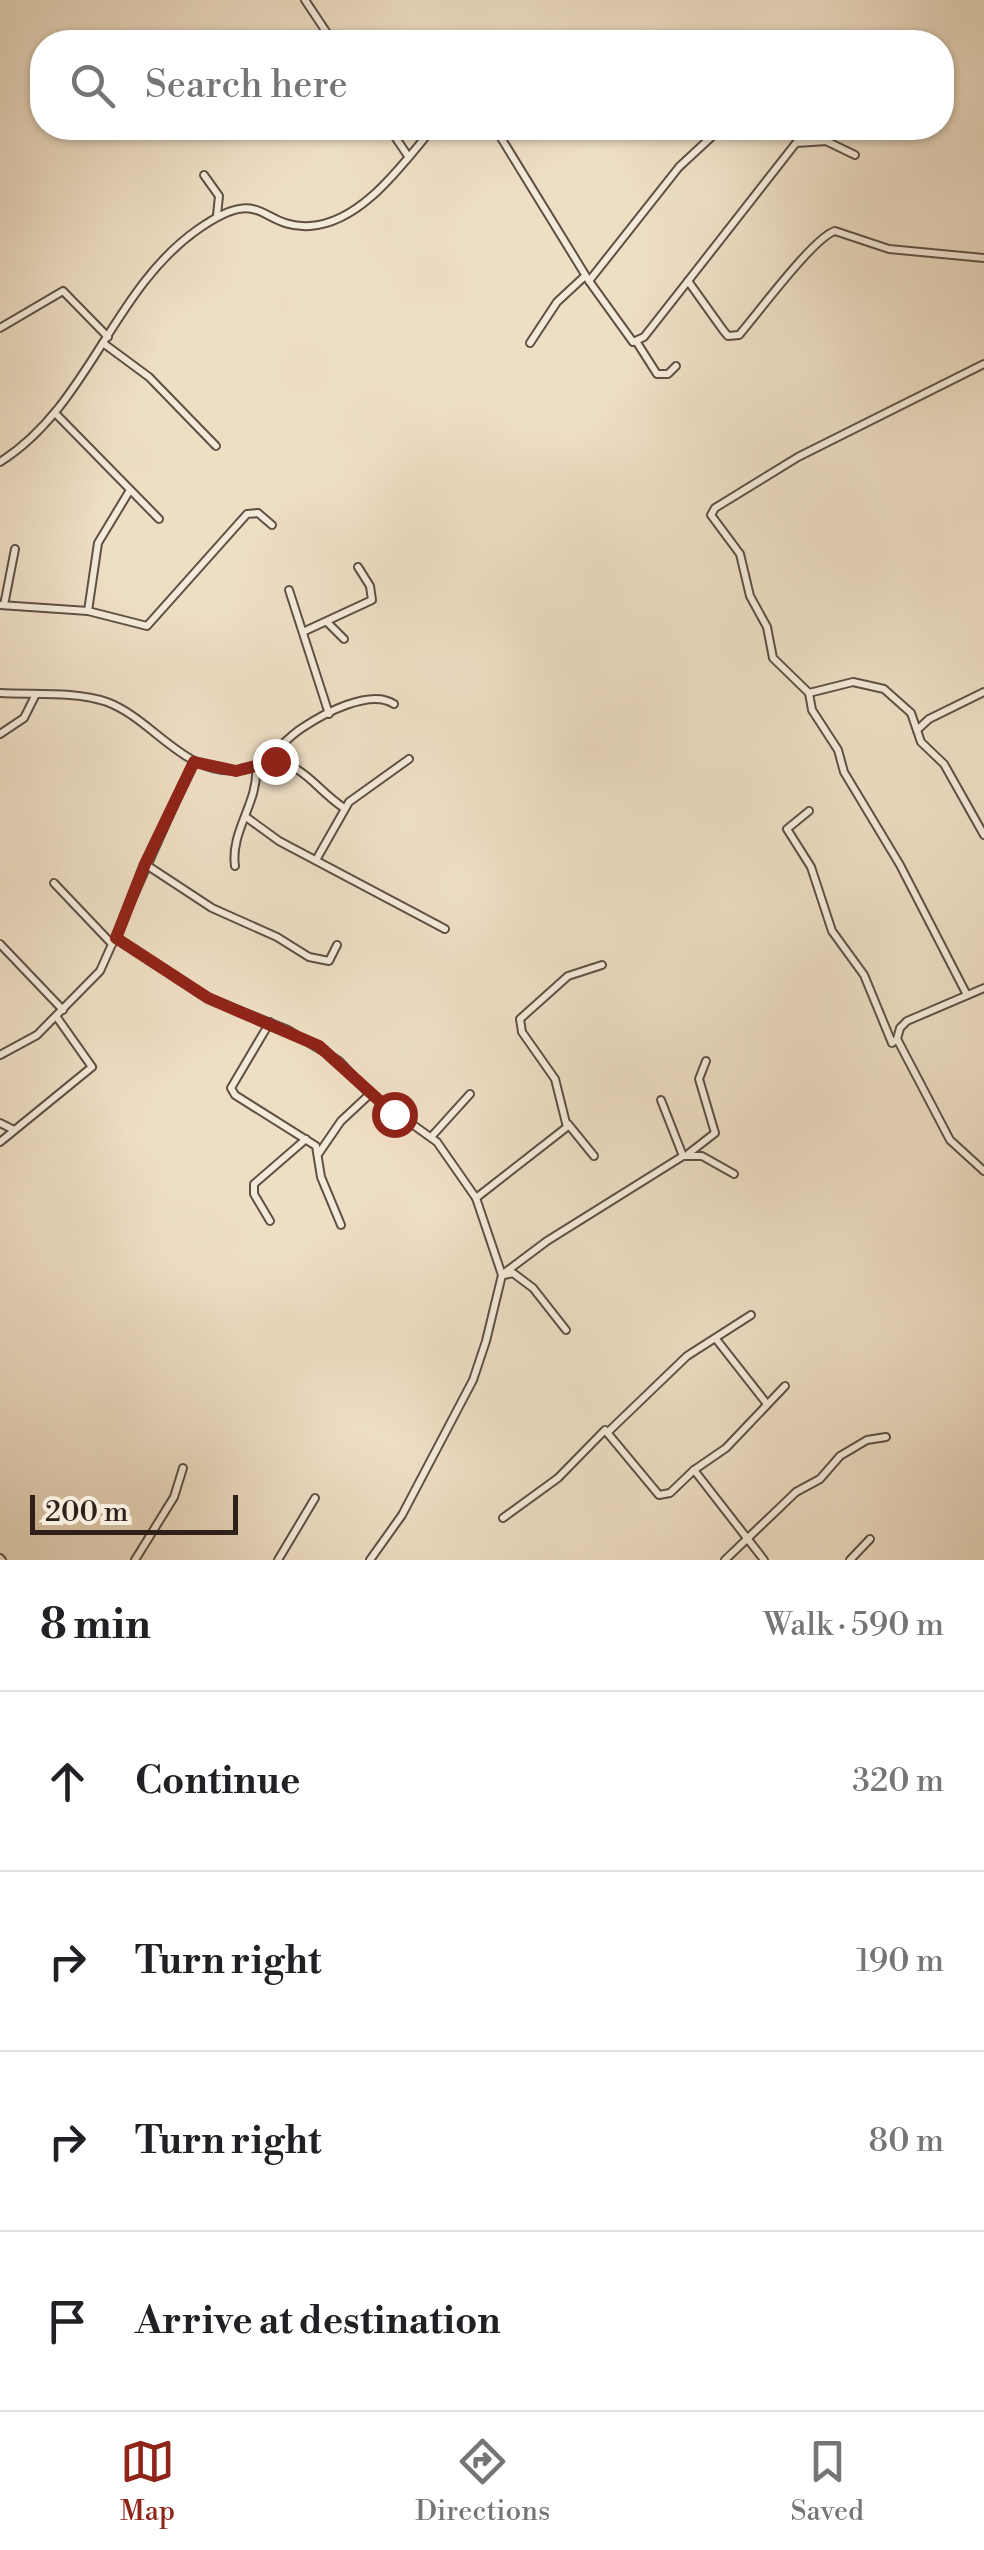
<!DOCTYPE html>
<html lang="en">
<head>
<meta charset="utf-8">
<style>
	body { margin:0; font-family:"Libre Bodoni",serif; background:#f6f6f6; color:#202124 }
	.scale { position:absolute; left:30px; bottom:25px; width:208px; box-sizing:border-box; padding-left:10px; border:5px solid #2f201a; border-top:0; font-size:28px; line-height:35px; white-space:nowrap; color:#2f201a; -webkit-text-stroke:8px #f4ead9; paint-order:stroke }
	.stop { position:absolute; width:30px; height:30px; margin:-22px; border:8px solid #8f2418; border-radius:50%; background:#fff }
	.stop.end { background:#8f2418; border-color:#fff; box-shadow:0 2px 10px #0008 }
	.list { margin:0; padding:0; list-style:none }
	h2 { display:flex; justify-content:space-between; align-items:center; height:130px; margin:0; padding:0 40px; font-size:42px }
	h2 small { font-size:32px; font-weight:400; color:#757577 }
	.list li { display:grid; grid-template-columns:65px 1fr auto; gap:30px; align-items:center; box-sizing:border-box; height:180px; padding:0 40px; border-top:2px solid #e0e0e0 }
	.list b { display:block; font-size:38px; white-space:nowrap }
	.list em { font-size:32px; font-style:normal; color:#757577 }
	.icon { flex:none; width:55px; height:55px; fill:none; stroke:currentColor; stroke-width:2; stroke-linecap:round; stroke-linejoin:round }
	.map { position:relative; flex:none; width:984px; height:1560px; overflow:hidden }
	.search { position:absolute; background:#fff; box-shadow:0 2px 8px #0004; left:30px; right:30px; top:30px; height:110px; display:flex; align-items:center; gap:25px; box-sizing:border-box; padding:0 35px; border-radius:40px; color:#757577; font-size:38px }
	.sheet { height:850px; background:#fff }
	nav { display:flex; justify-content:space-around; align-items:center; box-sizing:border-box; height:140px; border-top:2px solid #e0e0e0; background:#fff; font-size:28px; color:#757577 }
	nav a { display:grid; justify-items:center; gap:5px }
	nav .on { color:#8f2418 }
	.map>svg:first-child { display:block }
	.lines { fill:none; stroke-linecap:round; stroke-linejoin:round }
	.minor-casing { stroke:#5f5044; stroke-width:10 }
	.minor { stroke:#f4ead9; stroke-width:6 }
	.route { stroke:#8f2418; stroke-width:12 }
</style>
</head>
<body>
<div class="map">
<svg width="984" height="1560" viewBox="0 0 984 1560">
	<rect width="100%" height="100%" fill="#eedec4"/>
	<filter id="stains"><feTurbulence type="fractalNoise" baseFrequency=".002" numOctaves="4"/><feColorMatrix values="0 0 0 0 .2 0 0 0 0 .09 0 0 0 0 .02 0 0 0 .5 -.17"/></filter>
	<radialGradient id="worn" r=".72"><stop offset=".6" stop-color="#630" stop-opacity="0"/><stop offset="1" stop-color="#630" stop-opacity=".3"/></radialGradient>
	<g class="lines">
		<g class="minor-casing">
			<g id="minor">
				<path d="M305,0L333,42"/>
				<path d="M389,128L408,156"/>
				<path d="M495,128L589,281L633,342L644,337L688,281L723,330L728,336L739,335C758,313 814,237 835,231L889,249L984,258"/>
				<path d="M204,175L219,196L217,215"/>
				<path d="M589,281L679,167L721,128"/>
				<path d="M688,281L796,143L826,141L855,155"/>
				<path d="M0,328L63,291L108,337"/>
				<path d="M636,341L657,374H668L676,366"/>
				<path d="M103,343L149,377L216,446"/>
				<path d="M530,343L557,302L585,276"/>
				<path d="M984,364L798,457L715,508L711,515L740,554L750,596L767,627L773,658L809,693L853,682L884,689L911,713L921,742L944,764L984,835"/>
				<path d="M56,414L159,519"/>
				<path d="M0,462C89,406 112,290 197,230C264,182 259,229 310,226C362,223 403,163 433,128"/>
				<path d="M289,590L329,714"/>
				<path d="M0,605L88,611L147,626L247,514L258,513L272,525"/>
				<path d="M4,605L15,549"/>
				<path d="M88,611L98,543L130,490"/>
				<path d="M328,623L344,639"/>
				<path d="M305,631L372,600L370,586L358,567"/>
				<path d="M0,693C33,695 75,691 107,702C153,719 185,777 240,770C268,767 280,742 302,728C323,714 370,688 394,704"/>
				<path d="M809,693L812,710L838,750L844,772L900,865L967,995"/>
				<path d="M917,730L929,719L984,692"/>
				<path d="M0,734L24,718L35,696"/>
				<path d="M267,760C306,764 314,788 344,808"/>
				<path d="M809,811L787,829L811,867L832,931L864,975L892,1043L897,1039"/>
				<path d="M246,817L279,841L445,929"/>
				<path d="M316,860L349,802L409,759"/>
				<path d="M145,864L212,908L277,937L309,957L329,961L337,945"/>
				<path d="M235,866C230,831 259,802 256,767"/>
				<path d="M54,883L112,944"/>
				<path d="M116,938L208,998L288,1030L339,1061L370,1094L437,1142L476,1198L502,1275L486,1341L473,1380L402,1515L370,1560"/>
				<path d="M0,944L63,1010"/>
				<path d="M984,988L907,1021L900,1028L897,1039L950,1140L984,1171"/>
				<path d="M270,1022L231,1088L235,1095L316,1146L321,1177L341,1225"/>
				<path d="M0,1055L37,1035L100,971L194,761"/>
				<path d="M661,1100L683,1156"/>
				<path d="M0,1123L14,1130"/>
				<path d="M568,1124L594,1156"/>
				<path d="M432,1136L470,1094"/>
				<path d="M0,1142L92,1067L56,1016"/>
				<path d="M319,1153L341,1121L370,1094"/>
				<path d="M688,1154L715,1133L699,1079L706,1061"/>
				<path d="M476,1198L567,1127L555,1079L522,1032L520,1019L568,976L602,965"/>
				<path d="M270,1221L254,1194V1184L306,1139"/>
				<path d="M503,1274L547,1241L683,1156H702L734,1174"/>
				<path d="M504,1275L513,1273L533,1288L566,1330"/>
				<path d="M716,1339L767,1404"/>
				<path d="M609,1431L687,1356L751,1315"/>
				<path d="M694,1470L726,1448L785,1386"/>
				<path d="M503,1518L558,1478L605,1430L659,1495L670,1493L694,1470L764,1560"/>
				<path d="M0,1558L2,1560"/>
				<path d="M135,1560L174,1497L183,1468"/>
				<path d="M278,1560L315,1498"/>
				<path d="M725,1560L796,1492L820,1479L840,1456L867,1440L886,1437"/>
				<path d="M850,1560L870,1539"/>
			</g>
		</g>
		<use href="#minor" class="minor"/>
	</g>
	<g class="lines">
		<path class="route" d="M275,761L236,771L194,762L145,864L116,938L208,998L319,1046L394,1114"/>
	</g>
	<rect width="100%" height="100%" filter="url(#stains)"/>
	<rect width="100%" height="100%" fill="url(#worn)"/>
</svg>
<div class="scale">200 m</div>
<div class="stop" style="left:394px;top:1114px"></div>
<div class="stop end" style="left:275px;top:761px"></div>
<div class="search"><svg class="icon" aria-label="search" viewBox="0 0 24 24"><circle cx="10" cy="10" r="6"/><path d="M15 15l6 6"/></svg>Search here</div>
</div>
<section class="sheet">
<h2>8 min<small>Walk · 590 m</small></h2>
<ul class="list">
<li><svg class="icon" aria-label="ahead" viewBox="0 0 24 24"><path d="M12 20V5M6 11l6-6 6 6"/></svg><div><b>Continue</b></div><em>320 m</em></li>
<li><svg class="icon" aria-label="right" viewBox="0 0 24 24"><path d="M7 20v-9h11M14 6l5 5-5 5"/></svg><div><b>Turn right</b></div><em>190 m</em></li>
<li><svg class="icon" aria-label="right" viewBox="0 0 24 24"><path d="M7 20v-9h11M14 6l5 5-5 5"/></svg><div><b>Turn right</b></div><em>80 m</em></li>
<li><svg class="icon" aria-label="arrive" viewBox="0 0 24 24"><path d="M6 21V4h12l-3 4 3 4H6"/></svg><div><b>Arrive at destination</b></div></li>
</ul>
</section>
<nav>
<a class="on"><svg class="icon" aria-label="map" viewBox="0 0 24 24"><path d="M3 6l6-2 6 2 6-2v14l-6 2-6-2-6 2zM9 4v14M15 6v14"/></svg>Map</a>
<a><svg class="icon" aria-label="directions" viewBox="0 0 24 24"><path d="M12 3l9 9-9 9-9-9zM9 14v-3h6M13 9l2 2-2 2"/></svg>Directions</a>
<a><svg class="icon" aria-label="saved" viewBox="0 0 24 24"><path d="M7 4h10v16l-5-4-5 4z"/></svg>Saved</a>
</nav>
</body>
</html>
